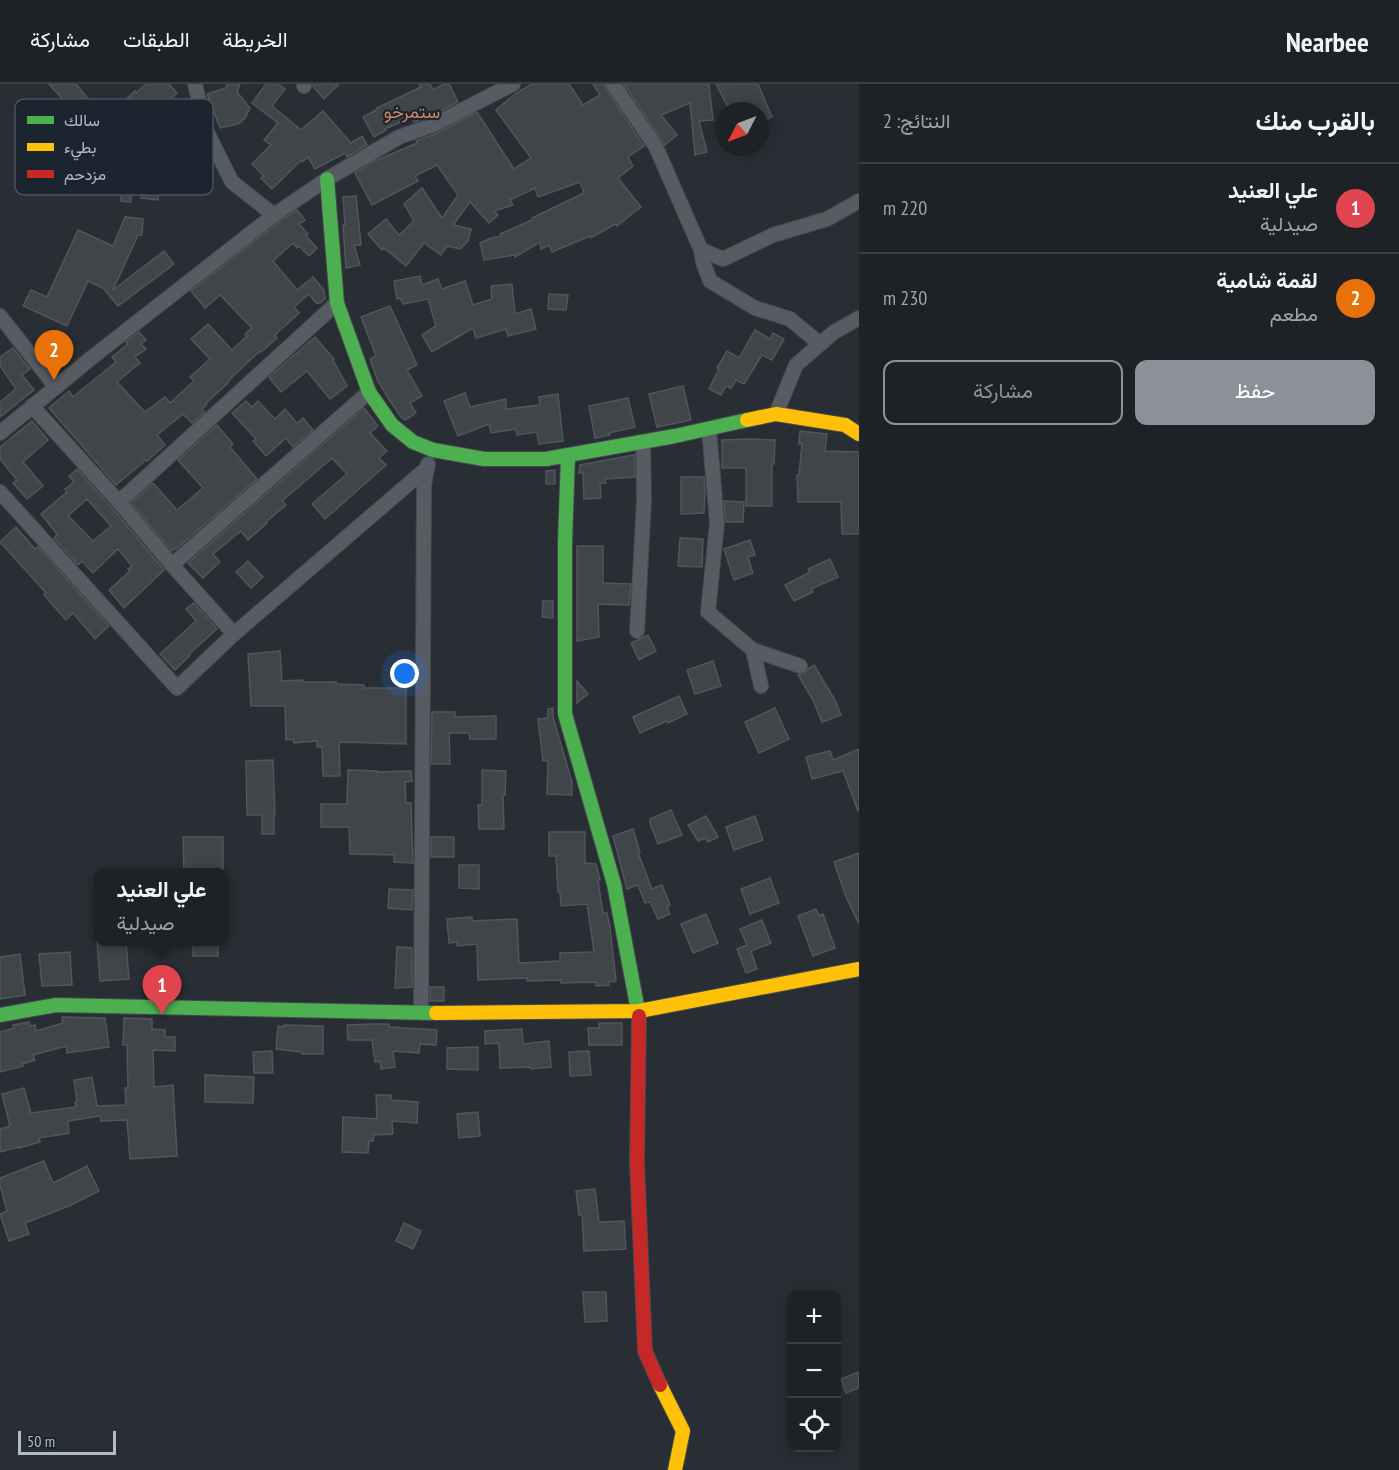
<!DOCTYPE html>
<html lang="ar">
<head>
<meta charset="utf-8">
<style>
	body { margin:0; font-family:"PT Sans Narrow",Vazirmatn,sans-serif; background:#262a2f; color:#f1f3f6; direction:rtl }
	.controls { position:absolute; right:18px; bottom:18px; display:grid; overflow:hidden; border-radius:12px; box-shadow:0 3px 15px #0003 }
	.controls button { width:54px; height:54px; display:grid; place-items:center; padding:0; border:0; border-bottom:2px solid #3c3f44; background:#1e2227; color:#f1f3f6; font:30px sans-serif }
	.compass { position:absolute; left:715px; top:18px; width:54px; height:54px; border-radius:50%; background:#1e2227; box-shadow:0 3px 15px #0003; rotate:228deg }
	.scale { position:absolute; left:18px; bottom:15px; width:98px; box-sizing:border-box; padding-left:6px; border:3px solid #b0bbc6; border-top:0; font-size:16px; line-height:21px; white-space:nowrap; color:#b0bbc6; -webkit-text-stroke:4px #1b252f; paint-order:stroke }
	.you { position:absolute; left:405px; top:590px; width:21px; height:21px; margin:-15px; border:4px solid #fff; border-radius:50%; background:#1a73e8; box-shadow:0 0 0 9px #1a73e833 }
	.badge { display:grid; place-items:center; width:39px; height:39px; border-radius:50%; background:#8c9099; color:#fff; font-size:20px; font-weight:700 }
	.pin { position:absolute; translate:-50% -50px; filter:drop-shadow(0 2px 3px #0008) }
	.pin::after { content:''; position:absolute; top:32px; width:21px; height:18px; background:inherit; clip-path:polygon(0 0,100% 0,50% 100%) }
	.popup { position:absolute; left:94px; top:784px; width:135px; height:78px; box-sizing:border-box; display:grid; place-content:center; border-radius:12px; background:#1e2227; filter:drop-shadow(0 2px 4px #0005); font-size:20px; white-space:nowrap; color:#a1a4a7 }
	.popup b { font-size:22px; color:#f1f3f6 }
	.popup::after { content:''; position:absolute; left:50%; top:100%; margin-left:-12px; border:12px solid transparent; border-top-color:#1e2227 }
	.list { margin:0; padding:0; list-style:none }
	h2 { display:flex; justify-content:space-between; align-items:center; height:78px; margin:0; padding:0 24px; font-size:26px }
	h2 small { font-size:20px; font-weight:400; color:#a1a4a7 }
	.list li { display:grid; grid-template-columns:39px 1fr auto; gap:18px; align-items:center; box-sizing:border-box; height:90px; padding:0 24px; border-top:2px solid #3c3f44 }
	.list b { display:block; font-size:22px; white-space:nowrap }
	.list p { margin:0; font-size:20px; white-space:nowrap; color:#a1a4a7 }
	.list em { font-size:20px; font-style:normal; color:#a1a4a7 }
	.actions { display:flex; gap:12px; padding:18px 24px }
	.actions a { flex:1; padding:14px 0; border:2px solid #8c9099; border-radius:12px; text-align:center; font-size:21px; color:#8c9099 }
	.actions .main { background:#8c9099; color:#fff }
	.icon { flex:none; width:33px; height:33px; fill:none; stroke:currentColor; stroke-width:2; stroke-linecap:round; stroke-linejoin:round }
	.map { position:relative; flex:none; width:859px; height:1386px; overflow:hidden; direction:ltr }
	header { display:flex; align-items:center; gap:36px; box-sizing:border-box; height:84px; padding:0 30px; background:#1e2227; border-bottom:2px solid #3c3f44 }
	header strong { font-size:28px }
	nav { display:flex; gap:33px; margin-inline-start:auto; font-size:21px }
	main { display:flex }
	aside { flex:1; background:#1e2227 }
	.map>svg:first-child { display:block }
	.building { fill:#40454a; stroke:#4f565c; stroke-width:1.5; fill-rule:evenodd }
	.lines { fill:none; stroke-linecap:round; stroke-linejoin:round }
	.street-casing { stroke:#464a4f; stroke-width:16 }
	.fast-casing { stroke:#464a4f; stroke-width:16 }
	.slow-casing { stroke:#464a4f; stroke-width:16 }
	.jam-casing { stroke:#464a4f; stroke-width:16 }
	.street { stroke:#575c62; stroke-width:14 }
	.fast { stroke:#4caf50; stroke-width:14 }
	.slow { stroke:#ffc107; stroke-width:14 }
	.jam { stroke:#c62828; stroke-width:14 }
	.labels { text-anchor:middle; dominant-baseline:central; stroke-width:4.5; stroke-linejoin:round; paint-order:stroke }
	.quarter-label { font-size:18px; fill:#d3835e; stroke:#1b252f }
	.key { fill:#1b252f; stroke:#48525c; stroke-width:1.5 }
	.key-label { font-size:16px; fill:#b0bbc6 }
</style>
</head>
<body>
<header>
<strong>Nearbee</strong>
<nav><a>الخريطة</a><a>الطبقات</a><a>مشاركة</a></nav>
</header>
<main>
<aside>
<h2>بالقرب منك<small>النتائج: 2</small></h2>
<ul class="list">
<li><span class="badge" style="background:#e0444e">1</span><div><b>علي العنيد</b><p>صيدلية</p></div><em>220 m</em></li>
<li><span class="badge" style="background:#e8710a">2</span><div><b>لقمة شامية</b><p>مطعم</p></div><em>230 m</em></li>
</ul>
<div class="actions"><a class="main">حفظ</a><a>مشاركة</a></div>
</aside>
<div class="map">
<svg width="859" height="1386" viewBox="0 0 859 1386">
	<rect width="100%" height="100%" fill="#282e34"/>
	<g class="building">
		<path d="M49,0H76L93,21L71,39L58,23L65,18Z"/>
		<path d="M146,0H169L177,9L158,26L155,22L133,43L117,27L107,64L88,59L98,26L105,35L135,7L136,9Z"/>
		<path d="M227,0H240L237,8L250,24L245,34L238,40L220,44L207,10L226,4Z"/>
		<path d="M266,0H278L285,5L272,22L301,46L323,27L351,59L362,52L367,61L347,73L345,69L315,85L308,73L302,78L301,76L272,105L261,94L264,92L252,80L271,61L264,56L278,39L252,19Z"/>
		<path d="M313,0H339L324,15L313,2Z"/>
		<path d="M419,0H430L433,6L444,0H449L458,18L429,33L414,38L412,33L385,45L386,46L374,53L363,33L378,25L377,24L421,3Z"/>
		<path d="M532,0H569L583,21L600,11L593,0H604L606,5L644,62L628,73L633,82L618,94L641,123L617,142L615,140L591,154L590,152L552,168L549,161L541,165L540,158L515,173L514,171L484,176L480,159L491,154L502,152L500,150L532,136V134L584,109L580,98L538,113L535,104L510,116L513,121L494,127L498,131L489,139L470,118L453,141L471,145L468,157L460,165L447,162L441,171L424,159L406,182L384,164L382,166L368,150L386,135L399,151L414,137L404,120L422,104L442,134L458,111L437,81L415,92L418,97L372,121L355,89L375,77L417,59L416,57L437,49L477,28L514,85L531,74L496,26L516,9Z"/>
		<path d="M624,0H709L713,36L699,37L707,68L695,71L690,19L661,31L677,51L665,61Z"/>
		<path d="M716,0H758L772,33L760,39V27H730Z"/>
		<path d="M147,70L200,77L197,94L185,92L184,103L160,100L158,116L141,114Z"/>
		<path d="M121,107H131V118L121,117Z"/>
		<path d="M356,112L361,161H354L360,181L346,184L343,141H345L343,113Z"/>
		<path d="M297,126L305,136L299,140L308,150L306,152L317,164L309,172L299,162L297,164L293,159L273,177L297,206L313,193L324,206L325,215L320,219H316L309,210L294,223L299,229L275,251L277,254L261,268L260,267L231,294L227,300L206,319L207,320L202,325L205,328L192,339L183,330L157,351L165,361L147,377L146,376L116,401L49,324L69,307L73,313L116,278L112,273L128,260L126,258L139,248L146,256L141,260L146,265L135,273L140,279L117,298L145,328L165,313L170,319L194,297L190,293L210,275L191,255L208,240L232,266L247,252L245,250L252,244L220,211L205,224L191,207L279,138Z"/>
		<path d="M125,133L143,135L142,151H138L113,206L164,167L174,180L118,222L103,204L88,197L67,242L23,222L31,206L47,213L78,146L113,162Z"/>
		<path d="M420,192L422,201L438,195L442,205L465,197L473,221L492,215L491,202L512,200L515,230L531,225L536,245L508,252L506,245L476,254L473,244L432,268L422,251L436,242L428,215L403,220L400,214L397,215L394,197Z"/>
		<path d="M549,210L568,211L566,226L548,225Z"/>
		<path d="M390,222L417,281L407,286L422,312L410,319L416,329L405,336L401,333L388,314L377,295L370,275L376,272L361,233Z"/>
		<path d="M755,246L770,255L773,249L784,255L772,276L762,271L744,300L736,296L731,304L726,302L721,311L709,305L719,285L717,284L727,267L739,274Z"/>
		<path d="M315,253L334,275L333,276L347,302L330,315L307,287L281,308L269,293Z"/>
		<path d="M13,264L30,285L22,291L34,306L0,333V318L16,305L0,282V273Z"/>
		<path d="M683,302L691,336L657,343L649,310Z"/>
		<path d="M465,309L470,323L506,315V325L540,321L539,313L558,310L563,357L539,360L537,348L517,351L516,345L491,349L489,340L458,352L444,317Z"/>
		<path d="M628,314L635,343L609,349L610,351L595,354L589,322Z"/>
		<path d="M246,317L252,323L258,317L275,335L285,325L297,339L303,334L313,346L293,363L286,354L266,372L253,357L256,355L232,329Z"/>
		<path d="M364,324L378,342L370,349L387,367L379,374L386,381L325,435L312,420L347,390L332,374L282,417L286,421L266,438L267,439L248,456L241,447L213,470L220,478L203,494L188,479Z"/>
		<path d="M32,337L48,356L23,378L43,402L27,415L13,399L17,396L0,375V363Z"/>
		<path d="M217,341L233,360L230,363L257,395L176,465L175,464L172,467L131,419L153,399L177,426L202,405L203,404L178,376Z"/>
		<path d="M800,347L827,350L825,367L859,368V450H842L841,418H798L797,391H799L802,359L799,360Z"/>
		<path d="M750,355L775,356L774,380H772V422H746V384H722V356Z"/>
		<path d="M634,371L635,393L605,395L606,399H600L601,414L584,415L583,389H579L580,381Z"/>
		<path d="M77,385L112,424L164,486L124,524L109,506L130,487L128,485L132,482L118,465L93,489L82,477L78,481L54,454L57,450L41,430L67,408L65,405L74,398L69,392ZM87,415L111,442L93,457L68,432Z"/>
		<path d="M555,386V400H546V387Z"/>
		<path d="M681,393H704L705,409L704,429L681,430Z"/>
		<path d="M724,417L744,418L743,438H726Z"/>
		<path d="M16,443L35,465L38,463L109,542L95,555L73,529L66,536L44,511L46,509L0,458Z"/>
		<path d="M680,454L703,455L702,483L678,482Z"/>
		<path d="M750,456L755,471L748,473L753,489L734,496L724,465Z"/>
		<path d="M577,462H603V499L631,500L629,521L598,520L599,553L577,557Z"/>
		<path d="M830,475L838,493L811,505L813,508L794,517L785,501L810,488L808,485Z"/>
		<path d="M248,477L263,493L251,504L236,488Z"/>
		<path d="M543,517H553V534L542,533Z"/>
		<path d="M194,519L217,545L189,570L190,571L175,586L160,570L196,537L186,525Z"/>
		<path d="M648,551L656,567L639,576L631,559Z"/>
		<path d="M280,567L282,597L303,596V598H336V600L364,601V604H406V660L339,658L340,692H323L322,663H317V657L294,659L293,655L286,656L285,622H251L248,570Z"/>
		<path d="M713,577L721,602L695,610L687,586Z"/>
		<path d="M814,581L835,616L841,631L822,638L813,616L798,591L805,589L809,584Z"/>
		<path d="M577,597L588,610L577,619Z"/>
		<path d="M679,612L687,630L668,639L667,637L640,649L633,633Z"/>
		<path d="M553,624V633L572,698V711L547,710L548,677H543L538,635L548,634V625Z"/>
		<path d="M775,624L789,655L759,669L745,638Z"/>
		<path d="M432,628H455V633L496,632V655H470L469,649H449L450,680H431Z"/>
		<path d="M859,665V727H858L843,687L812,695L806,673L830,667L833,676Z"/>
		<path d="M273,676L275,730H274V750H262V731H247L246,677Z"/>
		<path d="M348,686L377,687V688L411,687L412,697L405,698L406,719H411L413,779L394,778V771L350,770L349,743H321V720H347Z"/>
		<path d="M482,686L506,687L505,711H503L504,745H479L478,721H482Z"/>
		<path d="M671,726L682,751L658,760L650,739V735Z"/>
		<path d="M706,732L718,753L708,758L705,754L698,757L688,741Z"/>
		<path d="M755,732L763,756L734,766L726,743Z"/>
		<path d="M633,745L640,768L638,769L652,805L662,801L670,821L667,822L670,830L658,835L650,818L645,819L638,801L627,805L613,752Z"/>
		<path d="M549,748H585V779L596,780L600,796H598L603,829H607L610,843L616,897L608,898L609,901L596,902V898L561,899V896L527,897V894L478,896L477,860L457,862V858L449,859L447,835L472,833V837L517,835L519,879L560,877V869L594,868L587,820L561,822L560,808H558L556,772H549Z"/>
		<path d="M183,753H223V789H184Z"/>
		<rect x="431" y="753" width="23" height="20"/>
		<path d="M859,769V840L846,813L834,778Z"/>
		<path d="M459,781H479V805L459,804Z"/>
		<path d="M770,794L779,819L750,830L741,805Z"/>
		<path d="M389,805L413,806L412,826L388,824Z"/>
		<path d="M816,825L819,832L823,830L835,864L813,872L798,832Z"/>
		<path d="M706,830L718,859L693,869L681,840Z"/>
		<path d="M762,836L771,859L751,867L757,885L746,889L737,865L747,861L740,845Z"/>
		<path d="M97,858H126L129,895L100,897Z"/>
		<rect x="193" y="858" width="25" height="14"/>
		<path d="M397,863L412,864V903L395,904Z"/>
		<path d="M70,868L72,901L42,902L39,870Z"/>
		<path d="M20,870L25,911L0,915V873Z"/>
		<rect x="430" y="903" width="14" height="14"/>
		<path d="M62,933L105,934L109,963L67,969L66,962L33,971L35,976L22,980L23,982L0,988V948L14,944L13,941L29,938L30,942L35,941L36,947L63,939Z"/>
		<path d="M124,934L152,935V945L165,946V953H175V967L153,966L154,1003L173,1001L177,1072L130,1075L127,1036L101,1037L100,1032L68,1037L69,1049L39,1054L40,1058L19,1064V1063L0,1068V1045L10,1042L2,1010L24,1004L31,1029L76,1023L75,1018H77L74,996L92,993L97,1022L126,1021L125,1004H128L127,961H123Z"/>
		<path d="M599,939H622V961H589L588,944H599Z"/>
		<path d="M372,940H389V943L437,946L436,961L420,960L419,969L393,967L395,983L381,985L380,977L375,978L372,956H348L347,941Z"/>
		<path d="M284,941L323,942V970H302V968L276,965L278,942L284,943Z"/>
		<path d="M522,945L523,960L549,957L551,983L531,985L530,983L500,984L499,959L485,960V947Z"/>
		<path d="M478,963V986L447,985V964Z"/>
		<path d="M272,967L273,989H254L253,968Z"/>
		<path d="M589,967L591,991L570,992L569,968Z"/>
		<path d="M205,991L254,993L253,1019L205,1018Z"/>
		<path d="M376,1011H391V1016L418,1018L417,1039L392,1037L393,1050L374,1051L373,1057H369L368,1069L342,1068L343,1033L377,1035Z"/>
		<path d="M478,1028L480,1052L459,1054L457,1030Z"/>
		<path d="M44,1077L53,1099L87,1082L99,1107L69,1122L25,1139L29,1150L9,1157L0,1130L7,1127L0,1101V1094Z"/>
		<path d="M595,1105L599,1138L624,1137L626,1165L584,1167L582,1131H579L576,1107Z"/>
		<path d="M404,1139L421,1147L413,1165L396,1157Z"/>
		<path d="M583,1208H606L607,1237L585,1238Z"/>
		<path d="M859,1288V1304L846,1309L841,1295Z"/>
	</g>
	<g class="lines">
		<g class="street-casing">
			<g id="street">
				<path d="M195,0L206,46L232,98L274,131"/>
				<path d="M613,0L656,63L701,166L703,178L710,197L755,224L790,235L820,260"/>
				<path d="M304,2V0"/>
				<path d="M701,166L723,175L773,151L827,135L859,117"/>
				<path d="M0,232L56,303"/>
				<path d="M32,322L119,418L337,219"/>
				<path d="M776,330L796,281L834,248L859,234"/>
				<path d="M709,345L717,439L708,528L753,566L761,602"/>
				<path d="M0,349L90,275L274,131L327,95L399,53L433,41L513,0"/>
				<path d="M0,408L177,604L234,550L427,384"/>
				<path d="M119,418L172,481L234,550"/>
				<path d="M172,481L369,308"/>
				<path d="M637,547L644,416L643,358"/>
				<path d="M753,566L800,582"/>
				<path d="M421,929L424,401L428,380"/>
			</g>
		</g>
		<g class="fast-casing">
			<g id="fast">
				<path d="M327,95L337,219L369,308L392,341L413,358L433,366L484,375H546L675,352L747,336"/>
				<path d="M568,371L565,459V630L614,800L639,932"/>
				<path d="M0,931L56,921L436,929"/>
			</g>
		</g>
		<g class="slow-casing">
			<g id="slow">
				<path d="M747,336L776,330L845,341L859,350"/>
				<path d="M436,929L639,927L859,885"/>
				<path d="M660,1301L683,1347L675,1386"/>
			</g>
		</g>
		<g class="jam-casing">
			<path id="jam" d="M639,932L637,1078L645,1267L660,1301"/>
		</g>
		<use href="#street" class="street"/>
		<use href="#fast" class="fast"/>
		<use href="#slow" class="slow"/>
		<use href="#jam" class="jam"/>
	</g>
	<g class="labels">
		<g class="quarter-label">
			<text x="412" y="27">ستمرخو</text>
		</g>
	</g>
	<rect x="15" y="15" width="198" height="96" rx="9" class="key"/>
	<rect x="27" y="32" width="27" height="8" fill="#4caf50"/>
	<rect x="27" y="59" width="27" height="8" fill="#ffc107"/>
	<rect x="27" y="86" width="27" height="8" fill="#c62828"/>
	<g class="key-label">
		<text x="64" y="42">سالك</text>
		<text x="64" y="69">بطيء</text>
		<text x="64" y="96">مزدحم</text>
	</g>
</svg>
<div class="controls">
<button>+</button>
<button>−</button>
<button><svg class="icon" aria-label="locate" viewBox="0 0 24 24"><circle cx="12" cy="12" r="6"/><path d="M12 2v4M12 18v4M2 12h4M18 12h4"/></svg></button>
</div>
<svg class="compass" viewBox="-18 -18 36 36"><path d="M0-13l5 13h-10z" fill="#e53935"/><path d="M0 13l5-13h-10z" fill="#a1a4a7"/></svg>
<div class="scale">50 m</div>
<div class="you"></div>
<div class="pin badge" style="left:162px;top:931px;background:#e0444e">1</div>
<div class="popup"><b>علي العنيد</b>صيدلية</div>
<div class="pin badge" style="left:54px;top:296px;background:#e8710a">2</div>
</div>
</main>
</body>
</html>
